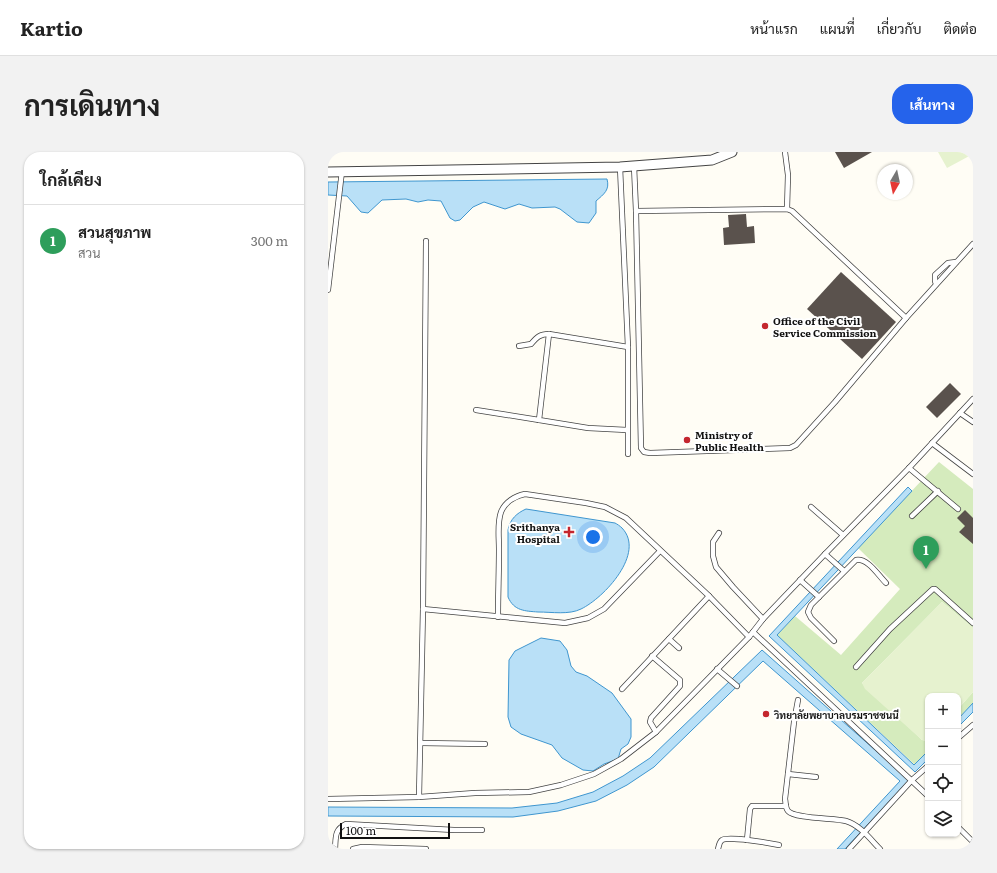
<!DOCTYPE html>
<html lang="th">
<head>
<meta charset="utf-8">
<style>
	body { margin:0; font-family:Literata,Sarabun,serif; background:#f2f2f2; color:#222 }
	.controls { position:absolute; right:12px; bottom:12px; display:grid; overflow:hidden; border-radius:8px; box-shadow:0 1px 3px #0004 }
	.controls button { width:36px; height:36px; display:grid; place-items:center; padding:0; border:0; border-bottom:1px solid #e0e0e0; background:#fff; color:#222; font:20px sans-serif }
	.compass { position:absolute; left:549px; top:12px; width:36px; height:36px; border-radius:50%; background:#fff; box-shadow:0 1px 3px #0004; rotate:189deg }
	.scale { position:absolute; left:12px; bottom:10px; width:110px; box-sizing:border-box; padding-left:4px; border:2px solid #111; border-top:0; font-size:11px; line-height:14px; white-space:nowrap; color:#111; -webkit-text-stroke:3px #fff; paint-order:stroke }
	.you { position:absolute; left:265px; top:385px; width:14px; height:14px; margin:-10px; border:3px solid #fff; border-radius:50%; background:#1a73e8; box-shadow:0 0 0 6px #1a73e833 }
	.badge { display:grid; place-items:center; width:26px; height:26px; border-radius:50%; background:#2563eb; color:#fff; font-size:13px; font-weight:700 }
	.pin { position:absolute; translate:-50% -33px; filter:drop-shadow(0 1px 2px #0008) }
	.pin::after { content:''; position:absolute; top:21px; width:14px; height:12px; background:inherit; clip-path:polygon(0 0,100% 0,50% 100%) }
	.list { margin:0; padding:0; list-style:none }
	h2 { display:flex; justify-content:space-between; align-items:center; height:52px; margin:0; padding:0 16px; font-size:17px }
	h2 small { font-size:13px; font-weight:400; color:#767676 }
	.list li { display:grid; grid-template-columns:26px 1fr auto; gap:12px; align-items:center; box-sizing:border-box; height:72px; padding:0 16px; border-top:1px solid #e0e0e0 }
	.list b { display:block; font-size:15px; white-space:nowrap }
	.list p { margin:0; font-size:13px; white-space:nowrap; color:#767676 }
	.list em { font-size:13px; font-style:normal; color:#767676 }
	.icon { flex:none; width:22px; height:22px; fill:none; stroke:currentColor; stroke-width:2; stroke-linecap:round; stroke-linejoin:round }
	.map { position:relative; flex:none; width:645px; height:697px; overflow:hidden; border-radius:16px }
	header { display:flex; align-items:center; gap:24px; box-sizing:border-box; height:56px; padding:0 20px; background:#fff; border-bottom:1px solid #e0e0e0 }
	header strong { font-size:19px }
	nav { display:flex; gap:22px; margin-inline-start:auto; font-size:14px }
	.intro { display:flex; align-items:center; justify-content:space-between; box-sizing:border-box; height:96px; padding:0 24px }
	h1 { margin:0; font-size:28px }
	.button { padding:10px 18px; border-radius:16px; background:#2563eb; color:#fff; font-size:14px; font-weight:700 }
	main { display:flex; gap:24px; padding:0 24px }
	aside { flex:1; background:#fff; border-radius:16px; box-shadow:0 1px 3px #0004 }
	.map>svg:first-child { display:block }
	.green { fill:#d5ebbd }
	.pitch { fill:#e6f2cf }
	.water { fill:#b9e0f7; stroke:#3f96cf }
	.building { fill:#5a524d }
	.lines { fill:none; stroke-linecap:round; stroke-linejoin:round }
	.lane-casing { stroke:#444; stroke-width:6 }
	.street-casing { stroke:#444; stroke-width:11 }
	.lane { stroke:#fff; stroke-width:4.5 }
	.street { stroke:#fff; stroke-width:9 }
	.poi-dot { fill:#c4262e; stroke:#fff; stroke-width:1.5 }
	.labels { text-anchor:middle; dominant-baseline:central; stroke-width:4; stroke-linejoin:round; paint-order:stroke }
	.poi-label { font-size:10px; font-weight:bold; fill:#111; stroke:#fff; text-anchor:start }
</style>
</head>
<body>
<header>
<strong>Kartio</strong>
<nav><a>หน้าแรก</a><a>แผนที่</a><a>เกี่ยวกับ</a><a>ติดต่อ</a></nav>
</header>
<div class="intro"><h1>การเดินทาง</h1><a class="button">เส้นทาง</a></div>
<main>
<aside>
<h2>ใกล้เคียง<small></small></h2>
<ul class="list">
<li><span class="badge" style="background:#2e9e5b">1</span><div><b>สวนสุขภาพ</b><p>สวน</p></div><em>300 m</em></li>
</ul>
</aside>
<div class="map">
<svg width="645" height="697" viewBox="0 0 645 697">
	<rect width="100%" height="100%" fill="#fffdf5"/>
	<g class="green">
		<path d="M611,310L645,337V476L614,450L534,531L594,588L600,589V599L587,613L449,483L467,464L513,503L572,437L530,396Z"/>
		<path d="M645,540V551L630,567V557Z"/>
	</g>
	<g class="pitch">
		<path d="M610,0H645V2L619,16Z"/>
		<path d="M614,450L645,476V540L630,557V544H600V589L594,588L537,537L534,531Z"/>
	</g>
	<g class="water">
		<path d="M279,27C282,38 276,42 268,49V61L261,71L249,70L232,57L227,55L204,56L191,52L177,57L156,50L145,55L132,68L127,69L122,66L113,49L100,48L90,50L78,47L54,48L40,61L33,60L19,44L0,43V30Z"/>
		<path d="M580,335L584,339L449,483L586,613L600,599V607L587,620L441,484Z"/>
		<path d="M198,357L287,371C289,372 292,374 294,376C318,401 276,446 253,457C241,463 224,460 210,460C197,459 186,459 180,445V378C182,367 189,361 198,357Z"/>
		<path d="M213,486L232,489L239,498L243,514L248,520L259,524L284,541L303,567V585L300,592L293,597L290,607L276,612L265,619L255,618L234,606L224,593L193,582L183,575L180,565L181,508L187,499Z"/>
		<path d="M434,498L581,628L517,697H509L572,629L435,509L326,615L299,633L268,649L230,659L185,665L0,664V655L184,656L229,651L265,640L295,624L322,606Z"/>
		<path d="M645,551V560L630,575V567Z"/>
	</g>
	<g class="building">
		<path d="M507,0H544L516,16Z"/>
		<path d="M418,62L419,75L426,74L427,91L396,93L395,76L401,75L400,63Z"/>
		<path d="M513,120L568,170L534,207L479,157Z"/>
		<path d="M622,231L633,242L609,266L598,255Z"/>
		<path d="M637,358L645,366V392L631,380L637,374L629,366Z"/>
	</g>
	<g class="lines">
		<g class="lane-casing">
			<g id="lane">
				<path d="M457,0L460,23L459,57"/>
				<path d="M306,14L308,59L313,296L316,300L322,301L462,296L468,293L507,250L578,166L645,92"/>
				<path d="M292,15L300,195V302"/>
				<path d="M308,59L459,57L464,59L578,166"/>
				<path d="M608,132L607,129V123L620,111L628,110"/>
				<path d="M0,138L14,19"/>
				<path d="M221,182L211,268L260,276L299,278"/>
				<path d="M191,194L203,192C209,185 212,182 221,182L300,195"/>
				<path d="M148,258L211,268"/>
				<path d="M632,261L645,270"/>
				<path d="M604,291L645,322"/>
				<path d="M581,316L630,357"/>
				<path d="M483,355L515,383"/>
				<path d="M584,364L610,339"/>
				<path d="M391,381L385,390V404L388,415L405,435L435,467"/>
				<path d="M497,402L516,419"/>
				<path d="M472,428L491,445"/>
				<path d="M95,457L237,471L260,466L276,457L332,399"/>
				<path d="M170,465C170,442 171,420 171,397C171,385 169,371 173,360C177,350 187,344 197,342L258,351L277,355L298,366L381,444L421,485"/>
				<path d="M425,480L600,644"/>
				<path d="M341,487L351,496"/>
				<path d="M506,489L483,466L480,460L483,453L528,408C540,406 550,423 558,431"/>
				<path d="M324,504L352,528V534L323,566L322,570L328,580"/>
				<path d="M528,515L562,477L605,437H607L645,471"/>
				<path d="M389,517L409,534"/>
				<path d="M294,537L381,444"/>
				<path d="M470,548L466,570L457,647C458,651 457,655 460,659C467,667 507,666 518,669C532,673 543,688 552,697"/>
				<path d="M630,586L645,573"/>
				<path d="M93,591L157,592"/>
				<path d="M460,622L488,625"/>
				<path d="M91,645L95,457L98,89"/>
				<path d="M0,647L91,645L147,641L201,640L233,633L266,622L293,607L328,580L421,485L435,467L497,402L581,316L645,247"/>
				<path d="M630,675L645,690"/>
				<path d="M419,688L422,657L424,654H458"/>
				<path d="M7,697C8,685 6,678 18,672L126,678H154"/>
				<path d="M25,697L34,695L98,697"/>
				<path d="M390,697C391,694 391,690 394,688C401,684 441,691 451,693"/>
				<path d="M521,697L584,628L600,614"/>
			</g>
		</g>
		<g class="street-casing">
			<path id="street" d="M0,20L292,15L384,8L404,0"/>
		</g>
		<use href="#lane" class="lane"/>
		<use href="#street" class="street"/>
	</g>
	<g class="poi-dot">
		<circle cx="437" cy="174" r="4"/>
		<circle cx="359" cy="288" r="4"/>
		<path d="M239 374h4v4h4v4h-4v4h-4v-4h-4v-4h4z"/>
		<circle cx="438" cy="562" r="4"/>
	</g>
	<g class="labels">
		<g class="poi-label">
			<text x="445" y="168">Office of the Civil<tspan x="445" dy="12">Service Commission</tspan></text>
			<text x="367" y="282">Ministry of<tspan x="367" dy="12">Public Health</tspan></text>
			<text x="232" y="374" text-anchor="end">Srithanya<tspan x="232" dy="12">Hospital</tspan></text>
			<text x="446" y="562">วิทยาลัยพยาบาลบรมราชชนนี</text>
		</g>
	</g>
</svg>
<div class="controls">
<button>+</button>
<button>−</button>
<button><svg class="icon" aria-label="locate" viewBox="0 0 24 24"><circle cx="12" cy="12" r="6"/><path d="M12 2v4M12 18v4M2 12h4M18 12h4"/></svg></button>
<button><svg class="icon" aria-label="layers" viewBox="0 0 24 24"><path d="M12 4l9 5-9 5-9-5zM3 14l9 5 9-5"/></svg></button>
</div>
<svg class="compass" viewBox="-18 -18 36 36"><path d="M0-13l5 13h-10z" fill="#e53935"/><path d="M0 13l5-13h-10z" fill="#767676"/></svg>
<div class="scale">100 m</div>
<div class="you"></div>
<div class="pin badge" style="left:598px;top:417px;background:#2e9e5b">1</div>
</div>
</main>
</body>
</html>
